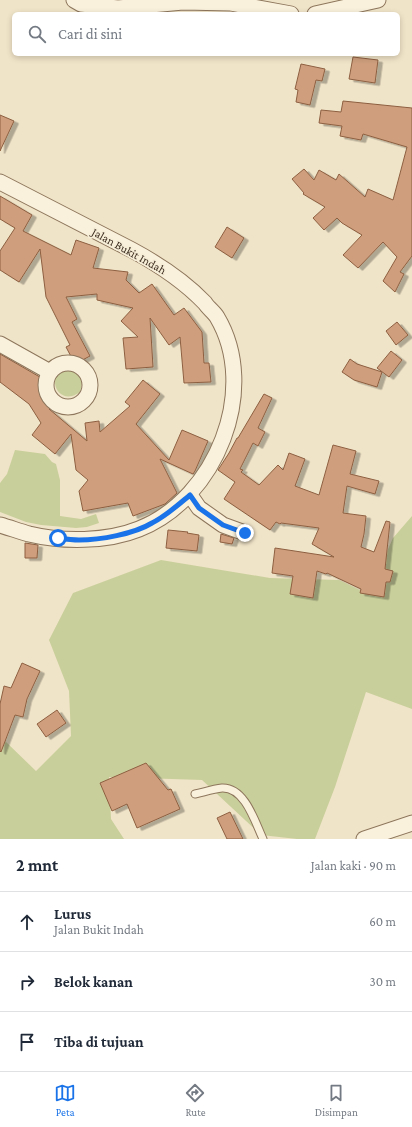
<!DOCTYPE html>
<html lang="id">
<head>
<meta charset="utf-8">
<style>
	body { margin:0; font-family:"Crimson Pro",serif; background:#f6f6f7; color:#1f2937 }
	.stop { position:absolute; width:12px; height:12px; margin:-9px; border:3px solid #1a73e8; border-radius:50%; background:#fff }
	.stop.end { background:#1a73e8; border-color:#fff; box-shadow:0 1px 4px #0008 }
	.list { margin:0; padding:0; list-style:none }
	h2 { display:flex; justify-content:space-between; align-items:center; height:52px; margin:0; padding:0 16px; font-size:17px }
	h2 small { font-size:13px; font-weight:400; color:#747a83 }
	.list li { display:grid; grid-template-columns:26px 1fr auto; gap:12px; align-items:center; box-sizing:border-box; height:60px; padding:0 16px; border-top:1px solid #e0e1e3 }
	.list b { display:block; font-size:15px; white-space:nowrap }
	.list p { margin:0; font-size:13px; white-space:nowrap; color:#747a83 }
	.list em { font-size:13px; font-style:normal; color:#747a83 }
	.icon { flex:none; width:22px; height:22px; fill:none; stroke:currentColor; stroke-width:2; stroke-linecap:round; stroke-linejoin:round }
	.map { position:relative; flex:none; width:412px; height:839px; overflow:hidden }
	.search { position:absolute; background:#fff; box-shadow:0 2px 6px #0003; left:12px; right:12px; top:12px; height:44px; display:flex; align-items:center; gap:10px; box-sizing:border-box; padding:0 14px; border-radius:6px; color:#747a83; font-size:15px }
	.sheet { height:232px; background:#fff }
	nav { display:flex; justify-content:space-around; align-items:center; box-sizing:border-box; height:56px; border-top:1px solid #e0e1e3; background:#fff; font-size:11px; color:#747a83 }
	nav a { display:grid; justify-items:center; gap:2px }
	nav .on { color:#1a73e8 }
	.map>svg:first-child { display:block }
	.green { fill:#c9cf9b }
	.building { fill:#cf9f7d; stroke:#8d5f41; filter:url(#shadow) }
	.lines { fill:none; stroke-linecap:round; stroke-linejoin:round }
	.lane-casing { stroke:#8d765c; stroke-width:9 }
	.street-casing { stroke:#8d765c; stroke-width:17 }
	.lane { stroke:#faf1dc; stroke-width:7 }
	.street { stroke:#faf1dc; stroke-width:15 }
	.route { stroke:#1a73e8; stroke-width:5 }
	.labels { text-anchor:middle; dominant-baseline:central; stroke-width:3.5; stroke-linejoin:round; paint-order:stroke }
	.street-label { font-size:12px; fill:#3d2e20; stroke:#f7eed8 }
</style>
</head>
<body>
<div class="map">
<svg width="412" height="839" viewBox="0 0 412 839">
	<defs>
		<filter id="shadow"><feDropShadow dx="4.5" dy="2.5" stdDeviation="0" flood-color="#0004"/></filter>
	</defs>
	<rect width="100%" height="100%" fill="#f0e4c8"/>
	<g class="green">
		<path d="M69,368L80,371C83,378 82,385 80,392C57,409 43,372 69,368Z"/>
		<path d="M15,450L45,454L52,462L56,464L60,480V516L81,519L96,514L99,523L87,527L76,528L41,525L26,522L0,512V483L7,474Z"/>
		<path d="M412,516V709L366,692L335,787L315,839H297L261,835L202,780L109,777L111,819L124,839H0V741H5L36,771L71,736L69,691L49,640L73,593L161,560L270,578L339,580L368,594L393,538Z"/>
	</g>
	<g class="building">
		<path d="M353,57L378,60L375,83L349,79Z"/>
		<path d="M301,64L325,69L322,81L316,80L310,105L296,102L298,90L295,89Z"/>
		<path d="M343,101L412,108V256L400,272L404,274L395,292L383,281L397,257L383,242L358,268L343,255L362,235L342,223L337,218L324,230L313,218L325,207L303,194L304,193L292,179L304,169L314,180L319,170L336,180L339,174L365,197L368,189L393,200L407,147L363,134L361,140L340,136L342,126L319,123L321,110L341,112Z"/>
		<path d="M0,115L14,121L0,151Z"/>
		<path d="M0,196L32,215L23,231L71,255L76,240L99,248L93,268L128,272L126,280L139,293L152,284L174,315L184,308L202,332L204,363H209L211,382L184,383L180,337L169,345L150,318L153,367L126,369L123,338L138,337L121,321L133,308L97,300V294L66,297L77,319L72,322L90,356L75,364L66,347L70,345L46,297L40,249L19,282L0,270V251L15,228L0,219Z"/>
		<path d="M227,227L244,238L232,258L215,247Z"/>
		<path d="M397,322L408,335L396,345L386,331Z"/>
		<path d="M391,351L402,360L389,377L377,368Z"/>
		<path d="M0,354L45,380L42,387L55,406L49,409L87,441L85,423L99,421L100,432L130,406L125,402L143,380L160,394L136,424L169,460L182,430L208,441L195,471L193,474L160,459L177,493L165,504L133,516L128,503L83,511L79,491L88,480L76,470L71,434L55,454L32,435L41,423L29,404L0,382Z"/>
		<path d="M350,359L357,364L382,372L377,387L354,380L342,372Z"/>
		<path d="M264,394L272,398L258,428L265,432L258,446L253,443L240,469L243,470L241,472L259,485L278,465L283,470L289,453L305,459L295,486L319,495L333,445L356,451L350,474L379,481L375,494L347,486L343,513L366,516L364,534L361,547L374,552L386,521L390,522L385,569L393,571L390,582H386L384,597L360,593L361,589L327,573L326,574L317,571L313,598L290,594L293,576L272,573L275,548L334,557L312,544L319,528L281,523L280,524L276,522L270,530L224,499L235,482L218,470L229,453L237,438H238Z"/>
		<path d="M168,530L188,532L187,533L199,535L197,551L166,548Z"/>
		<path d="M221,534L234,538L232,544L220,542Z"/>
		<path d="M25,543L38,545L37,558H25Z"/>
		<path d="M22,663L40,671L27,699L23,717L15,715L1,752L0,751V704L4,686L11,688Z"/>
		<path d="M57,710L66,723L46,737L37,724Z"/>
		<path d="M146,763L168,790L171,789L180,809L137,828L127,804L112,811L100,783Z"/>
		<path d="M230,812L243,839H227L217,818Z"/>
	</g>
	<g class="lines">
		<g class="lane-casing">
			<path id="lane" d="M195,794C204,792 213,789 222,788C245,787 255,822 263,839"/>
		</g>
		<g class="street-casing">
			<g id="street">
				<path d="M74,0L81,4L118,8L183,2L231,3L291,14"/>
				<path d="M315,14L378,0"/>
				<path d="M0,182L132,250C158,264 184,281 205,303C208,308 214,312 217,317C260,389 216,499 139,529C107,542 62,542 29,534C19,531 10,528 0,525"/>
				<path d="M0,344L50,372"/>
				<circle cx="68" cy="385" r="22"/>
				<path d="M190,495L199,508L223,525L245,533"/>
				<path d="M364,839L412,823"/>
			</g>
		</g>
		<use href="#lane" class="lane"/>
		<use href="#street" class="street"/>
	</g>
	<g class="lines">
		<path class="route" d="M58,538C65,539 72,540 79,540C100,540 134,534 152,523C166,516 178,505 190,495L199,508L223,525L245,533"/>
	</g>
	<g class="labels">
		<g class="street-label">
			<text transform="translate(129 251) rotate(29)">Jalan Bukit Indah</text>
		</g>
	</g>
</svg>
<div class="stop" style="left:58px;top:538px"></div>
<div class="stop end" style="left:245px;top:533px"></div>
<div class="search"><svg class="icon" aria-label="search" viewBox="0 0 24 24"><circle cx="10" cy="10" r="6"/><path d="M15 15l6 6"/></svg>Cari di sini</div>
</div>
<section class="sheet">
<h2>2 mnt<small>Jalan kaki · 90 m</small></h2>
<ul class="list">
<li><svg class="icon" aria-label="ahead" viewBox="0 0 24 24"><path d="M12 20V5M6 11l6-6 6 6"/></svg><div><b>Lurus</b><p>Jalan Bukit Indah</p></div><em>60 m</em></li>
<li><svg class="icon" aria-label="right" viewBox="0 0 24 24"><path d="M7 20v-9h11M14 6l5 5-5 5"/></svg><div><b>Belok kanan</b></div><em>30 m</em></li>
<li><svg class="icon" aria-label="arrive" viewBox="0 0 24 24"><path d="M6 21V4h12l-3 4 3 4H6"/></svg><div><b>Tiba di tujuan</b></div></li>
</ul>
</section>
<nav>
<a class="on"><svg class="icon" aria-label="map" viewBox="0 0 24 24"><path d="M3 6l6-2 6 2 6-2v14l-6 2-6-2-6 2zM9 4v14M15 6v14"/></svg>Peta</a>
<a><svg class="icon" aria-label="directions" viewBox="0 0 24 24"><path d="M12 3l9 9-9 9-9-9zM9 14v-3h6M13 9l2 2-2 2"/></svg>Rute</a>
<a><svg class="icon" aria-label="saved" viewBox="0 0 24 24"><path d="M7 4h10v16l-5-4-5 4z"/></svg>Disimpan</a>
</nav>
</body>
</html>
